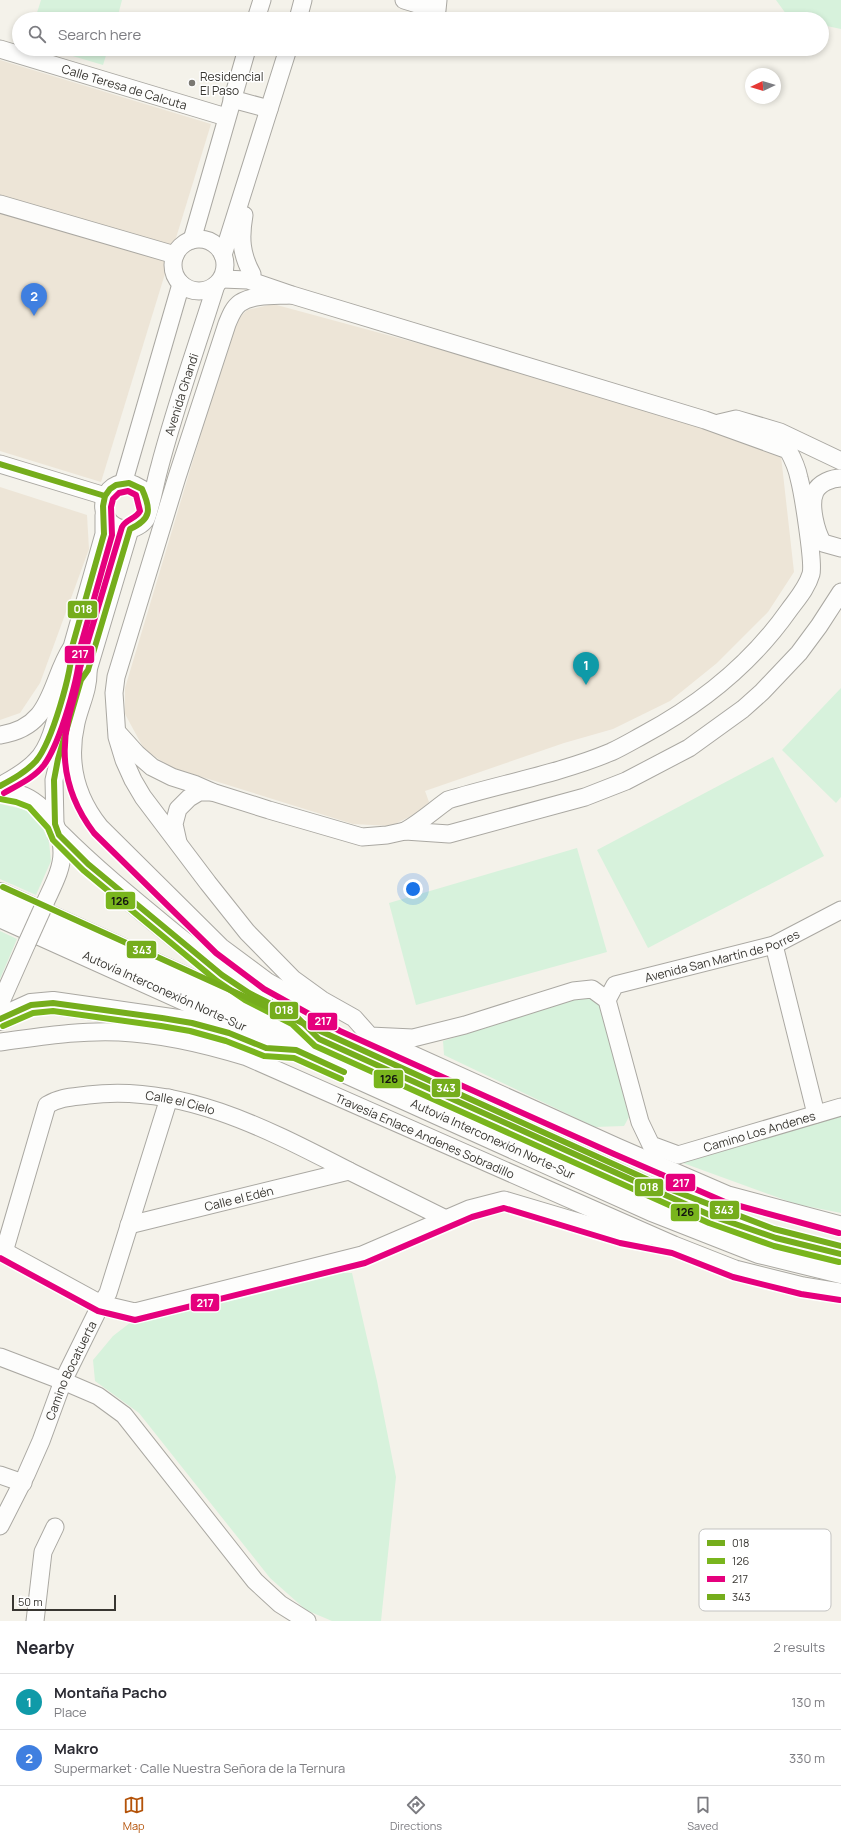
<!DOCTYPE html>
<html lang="en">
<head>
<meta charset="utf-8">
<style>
	body { margin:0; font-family:Manrope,sans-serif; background:#f2f2f3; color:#2b2b33 }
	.compass { position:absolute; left:745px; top:68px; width:36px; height:36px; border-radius:50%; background:#fff; box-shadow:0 2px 6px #0003; rotate:266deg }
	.scale { position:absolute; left:12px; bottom:10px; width:104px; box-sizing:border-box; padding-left:4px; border:2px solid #383631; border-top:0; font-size:11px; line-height:14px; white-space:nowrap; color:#383631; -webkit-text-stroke:3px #fff; paint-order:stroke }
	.you { position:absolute; left:413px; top:889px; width:14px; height:14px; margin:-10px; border:3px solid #fff; border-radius:50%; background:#1a73e8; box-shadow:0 0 0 6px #1a73e833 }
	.badge { display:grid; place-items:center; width:26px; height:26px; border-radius:50%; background:#b45309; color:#fff; font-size:13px; font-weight:700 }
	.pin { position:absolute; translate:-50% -33px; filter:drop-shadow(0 1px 2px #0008) }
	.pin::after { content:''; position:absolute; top:21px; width:14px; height:12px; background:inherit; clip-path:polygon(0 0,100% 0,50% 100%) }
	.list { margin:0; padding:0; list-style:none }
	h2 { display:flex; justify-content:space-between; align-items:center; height:52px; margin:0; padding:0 16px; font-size:17px }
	h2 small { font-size:13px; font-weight:400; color:#7c7c81 }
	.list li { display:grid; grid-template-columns:26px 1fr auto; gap:12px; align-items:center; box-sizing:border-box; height:56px; padding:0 16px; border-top:1px solid #e1e1e2 }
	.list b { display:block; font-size:15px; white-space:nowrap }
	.list p { margin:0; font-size:13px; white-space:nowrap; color:#7c7c81 }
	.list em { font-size:13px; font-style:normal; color:#7c7c81 }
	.icon { flex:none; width:22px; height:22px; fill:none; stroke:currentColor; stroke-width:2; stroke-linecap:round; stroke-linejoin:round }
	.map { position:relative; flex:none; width:841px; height:1621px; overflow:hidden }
	.search { position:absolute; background:#fff; box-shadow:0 2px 6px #0003; left:12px; right:12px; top:12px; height:44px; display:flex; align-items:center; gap:10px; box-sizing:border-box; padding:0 14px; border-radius:22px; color:#7c7c81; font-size:15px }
	.sheet { height:164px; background:#fff }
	nav { display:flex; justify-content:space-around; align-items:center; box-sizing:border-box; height:56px; border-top:1px solid #e1e1e2; background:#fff; font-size:11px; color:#7c7c81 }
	nav a { display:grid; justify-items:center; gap:2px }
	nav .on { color:#b45309 }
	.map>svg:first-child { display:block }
	.commercial { fill:#ede5d7 }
	.green { fill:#d7f2dc }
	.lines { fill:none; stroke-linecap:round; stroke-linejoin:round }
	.minor-casing { stroke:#aaa8a2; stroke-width:19 }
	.highway-casing { stroke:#aaa8a2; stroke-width:24 }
	.minor { stroke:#fdfdfc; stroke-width:17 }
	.highway { stroke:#fdfdfc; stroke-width:22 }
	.minor-bridge-casing { stroke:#aaa8a2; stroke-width:19; stroke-linecap:butt }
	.minor-bridge { stroke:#fdfdfc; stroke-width:17 }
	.bus-1-casing { stroke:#fff; stroke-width:9 }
	.bus-2-casing { stroke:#fff; stroke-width:9 }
	.bus-3-casing { stroke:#fff; stroke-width:9 }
	.bus-4-casing { stroke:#fff; stroke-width:9 }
	.bus-1 { stroke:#75ad1c; stroke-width:6 }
	.bus-2 { stroke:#79b51d; stroke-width:6 }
	.bus-3 { stroke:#e5007d; stroke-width:6 }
	.bus-4 { stroke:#75ad1c; stroke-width:6 }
	.poi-dot { fill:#7a7872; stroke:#fff; stroke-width:1.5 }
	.labels { text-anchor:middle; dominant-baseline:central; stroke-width:3; stroke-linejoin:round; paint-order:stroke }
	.poi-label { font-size:12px; fill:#383631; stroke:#fff; text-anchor:start }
	.street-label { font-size:12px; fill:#383631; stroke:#fff }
	.key { fill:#fff; stroke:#c3c3c1; stroke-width:1 }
	.key-label { font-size:11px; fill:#383631 }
	.line-badge { stroke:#fff; stroke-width:1.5 }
	.badge-label { font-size:11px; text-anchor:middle; font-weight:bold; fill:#fff }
	.pale-badge-label { font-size:11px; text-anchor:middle; font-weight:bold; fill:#111 }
</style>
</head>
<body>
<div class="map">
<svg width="841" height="1621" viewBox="0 0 841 1621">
	<rect width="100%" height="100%" fill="#f4f2ea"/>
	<g class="commercial">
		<path d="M0,60L211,124L101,482L0,451Z"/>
		<path d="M273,304L465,356L780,447L794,572L768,612L717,663L670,701L613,729L564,743L425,791L429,802L417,813L391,826L353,824L170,767L144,749L125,714V688L234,323L247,310Z"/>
		<path d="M0,487L87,515L89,549L40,683L20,713L0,720Z"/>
	</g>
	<g class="green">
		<path d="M41,0H122L117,19H35Z"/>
		<path d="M776,0H841V29L822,25V19L789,18Z"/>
		<path d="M49,49H108L103,65Z"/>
		<path d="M841,688V797L836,803L782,750Z"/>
		<path d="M773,757L824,856L648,948L597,850Z"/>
		<path d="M0,804L27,810L41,824L49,842L51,861L36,895L0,879Z"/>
		<path d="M577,848L607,952L416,1005L389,903Z"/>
		<path d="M0,931L17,939L0,979Z"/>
		<path d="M589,995L599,1002L629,1117L624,1126L595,1127L444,1055L443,1041Z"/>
		<path d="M841,1116V1213L796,1204L683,1163Z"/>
		<path d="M326,1273H352L377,1381L396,1477L381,1621H332L306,1610L270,1578L139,1413L95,1381L93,1360L113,1336L135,1319Z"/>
	</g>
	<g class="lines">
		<g class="minor-casing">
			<g id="minor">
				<path d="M404,0L437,10L438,0"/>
				<path d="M256,19L262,0"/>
				<path d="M298,19L303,0"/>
				<path id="s1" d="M0,49L226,117"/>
				<path d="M232,99L269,109"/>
				<path d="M0,204L175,255"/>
				<path d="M244,215C240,238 241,254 252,274"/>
				<circle cx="199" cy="265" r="26"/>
				<path d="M192,240L247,49"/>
				<path d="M223,255L288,49"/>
				<path d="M222,279L248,280L292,295L705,420L788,450C793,459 797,468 799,478C803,493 814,563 811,574C807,588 797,599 789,610C751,664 701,704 643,735C632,741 622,747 611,752C561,773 501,784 448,800C434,810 421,822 405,831"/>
				<path id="s2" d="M291,295C275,296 254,294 240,303C233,308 230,317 227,324L177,477L116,677L114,693L117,737L124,760L133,780L143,797L208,883L247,932L293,979L322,1000L354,1018L370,1036L413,1038L465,1025L573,991L592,989L607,1000L640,1122L651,1145L678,1155L841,1107"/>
				<path d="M719,423L736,419L780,432L841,461"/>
				<path d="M0,464L105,496"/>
				<path d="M841,478C832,478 819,483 815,492C809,505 816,532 823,543L841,548"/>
				<path d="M123,484L181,284"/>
				<path id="s3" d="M149,505L142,489C138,487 132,483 128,483C95,482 96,530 128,529C134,529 142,525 146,519C150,511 156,479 159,469C175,407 197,346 216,285"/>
				<path d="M88,670C89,689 80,705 76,723C67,762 75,796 100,827L221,947L268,982L322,1012"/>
				<path d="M81,679L88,670L130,529"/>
				<path d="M119,734L137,754L152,767L172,777L194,784L212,792L269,810L362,837L387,835L405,831L449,834L585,797L626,781L689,748L743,709L762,692L799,653L819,626L841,592"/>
				<path d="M0,735C54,727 49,682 72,647L104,534V515"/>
				<path d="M0,786C12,779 26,772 36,761C53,745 58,708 64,686"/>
				<path d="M0,791C33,791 62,819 62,853C62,870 52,887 45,903"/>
				<path d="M55,824L54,780L67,727"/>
				<path d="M178,842L174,824L178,809L189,798L199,792H212"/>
				<path d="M774,945L816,1114"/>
				<path id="s4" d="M607,1000L615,985L774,945L841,910"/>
				<path d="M0,1004L27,943"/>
				<path d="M380,1040L617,1147L728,1195L841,1225"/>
				<path id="s5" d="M0,1042C39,1037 80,1030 119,1032C164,1034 205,1044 247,1057L674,1245L735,1269L803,1286L841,1292"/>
				<path id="s6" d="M129,1225L349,1171"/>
				<path d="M0,1249L101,1304L135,1312L362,1255L469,1209L504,1200L622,1235L645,1239"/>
				<path id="s7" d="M4,1252L47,1105C60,1097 73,1097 88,1095C181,1083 269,1130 349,1171C381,1187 412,1202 444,1218"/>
				<path d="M0,1357L63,1381L98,1396L124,1415L255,1581L280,1604L307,1621"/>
				<path d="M0,1475L23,1483"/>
				<path id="s8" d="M0,1526L26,1475L41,1441L63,1381L101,1304L108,1293L169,1098"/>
				<path d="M35,1621L43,1552L55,1527"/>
			</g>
		</g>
		<g class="highway-casing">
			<g id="highway">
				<path d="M59,835C96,872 137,905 177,938C204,959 230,984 261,999"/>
				<path d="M0,894L661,1194C719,1218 778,1243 841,1254"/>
				<path id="s9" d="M0,916L652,1210L759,1252L841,1272"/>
				<path d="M0,1019L31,1005L53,1003L192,1023L238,1037"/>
			</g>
		</g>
		<use href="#minor" class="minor"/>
		<use href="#highway" class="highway"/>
		<g class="minor-bridge-casing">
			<path id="minor-bridge" d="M27,943L45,903"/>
		</g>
		<use href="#minor-bridge" class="minor-bridge"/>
		<g class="bus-1-casing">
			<g id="bus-1">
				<path d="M0,464L105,496"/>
				<path d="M0,786C13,779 26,772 36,761C52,742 72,672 72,647L104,534L103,506L105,496L110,489L116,485L129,483L142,489C151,509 152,519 130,529L88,670L81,680L58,759L54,780L55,824L59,835L88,864L222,975L249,993L297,1017L319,1039L712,1216L776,1238L841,1254"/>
				<path d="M0,1019L31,1005L53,1003L162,1018L192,1023L229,1033L266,1048L296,1050L344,1072"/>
			</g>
		</g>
		<g class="bus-2-casing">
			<g id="bus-2">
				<path d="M0,799L16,802L29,807L48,828L53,840L83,870L217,981L245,1000L292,1024L315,1046L709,1223L774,1246L839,1262"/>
				<path d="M3,1026L33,1013L53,1011L161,1026L190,1031L226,1041L264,1056L294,1058L341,1079"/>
			</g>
		</g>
		<g class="bus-3-casing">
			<g id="bus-3">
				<path d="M4,793C18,785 34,778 44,765C60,743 80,675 80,648L112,535L111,507L113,499L119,493L128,491L136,495L140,511C136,519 126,519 122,527L80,668C78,688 72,702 68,721C59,762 69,800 94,833L216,953L264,989L340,1031L614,1154L725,1202L839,1233"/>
				<path d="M0,1258L98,1311L135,1320L365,1263L472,1217L504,1208L620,1243L672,1253L733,1277L801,1294L840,1300"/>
			</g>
		</g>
		<g class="bus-4-casing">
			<path id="bus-4" d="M3,887L664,1187L774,1229L841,1246"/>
		</g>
		<use href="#bus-1" class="bus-1"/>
		<use href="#bus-2" class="bus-2"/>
		<use href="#bus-3" class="bus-3"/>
		<use href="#bus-4" class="bus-4"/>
	</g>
	<circle class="poi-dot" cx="192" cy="83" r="4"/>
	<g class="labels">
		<g class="poi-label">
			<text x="200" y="76">Residencial<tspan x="200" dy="14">El Paso</tspan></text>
		</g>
		<g class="street-label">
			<text stroke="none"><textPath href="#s1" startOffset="130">Calle Teresa de Calcuta</textPath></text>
			<text stroke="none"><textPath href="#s3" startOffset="259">Avenida Ghandi</textPath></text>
			<text stroke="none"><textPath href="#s4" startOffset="128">Avenida San Martín de Porres</textPath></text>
			<text stroke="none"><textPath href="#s9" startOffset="181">Autovía Interconexión Norte-Sur</textPath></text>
			<text stroke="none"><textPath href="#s7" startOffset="289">Calle el Cielo</textPath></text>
			<text stroke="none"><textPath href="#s2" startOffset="1419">Camino Los Andenes</textPath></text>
			<text stroke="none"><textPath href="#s5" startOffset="445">Travesía Enlace Andenes Sobradillo</textPath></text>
			<text stroke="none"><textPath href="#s9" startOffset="541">Autovía Interconexión Norte-Sur</textPath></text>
			<text stroke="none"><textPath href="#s6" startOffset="113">Calle el Edén</textPath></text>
			<text stroke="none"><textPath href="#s8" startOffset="171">Camino Bocatuerta</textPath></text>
		</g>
	</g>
	<rect x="699" y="1529" width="132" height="82" rx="6" class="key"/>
	<rect x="707" y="1540" width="18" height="6" fill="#75ad1c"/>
	<rect x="707" y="1558" width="18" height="6" fill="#79b51d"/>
	<rect x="707" y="1576" width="18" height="6" fill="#e5007d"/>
	<rect x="707" y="1594" width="18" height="6" fill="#75ad1c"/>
	<g class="key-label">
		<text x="732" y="1547">018</text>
		<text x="732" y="1565">126</text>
		<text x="732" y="1583">217</text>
		<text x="732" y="1601">343</text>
	</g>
	<g class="line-badge">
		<rect x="67" y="600" width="31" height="19" rx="4" fill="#75ad1c"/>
		<rect x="64" y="645" width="31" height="19" rx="4" fill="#e5007d"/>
		<rect x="105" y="891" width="31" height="19" rx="4" fill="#79b51d"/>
		<rect x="126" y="940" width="31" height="19" rx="4" fill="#75ad1c"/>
		<rect x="269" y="1001" width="30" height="19" rx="4" fill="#75ad1c"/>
		<rect x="307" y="1012" width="31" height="19" rx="4" fill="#e5007d"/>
		<rect x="373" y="1069" width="31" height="20" rx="4" fill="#79b51d"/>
		<rect x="431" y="1078" width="30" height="20" rx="4" fill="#75ad1c"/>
		<rect x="665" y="1173" width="31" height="19" rx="4" fill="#e5007d"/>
		<rect x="634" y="1178" width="30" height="19" rx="4" fill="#75ad1c"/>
		<rect x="709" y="1200" width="31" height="20" rx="4" fill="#75ad1c"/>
		<rect x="670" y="1203" width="30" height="19" rx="4" fill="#79b51d"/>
		<rect x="190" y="1293" width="30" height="19" rx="4" fill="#e5007d"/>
	</g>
	<g class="badge-label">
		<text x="83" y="613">018</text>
		<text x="80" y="658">217</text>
		<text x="142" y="954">343</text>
		<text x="284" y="1014">018</text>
		<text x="323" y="1025">217</text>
		<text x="446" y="1092">343</text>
		<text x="681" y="1187">217</text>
		<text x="649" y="1191">018</text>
		<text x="724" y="1214">343</text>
		<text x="205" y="1307">217</text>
	</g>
	<g class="pale-badge-label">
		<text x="120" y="905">126</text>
		<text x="389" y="1083">126</text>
		<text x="685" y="1216">126</text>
	</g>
</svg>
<svg class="compass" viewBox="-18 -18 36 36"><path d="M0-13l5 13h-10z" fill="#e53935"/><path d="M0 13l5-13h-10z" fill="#7c7c81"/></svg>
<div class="scale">50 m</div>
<div class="you"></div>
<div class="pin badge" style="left:586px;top:685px;background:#0f9aa8">1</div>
<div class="pin badge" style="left:34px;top:316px;background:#3f7fe0">2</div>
<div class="search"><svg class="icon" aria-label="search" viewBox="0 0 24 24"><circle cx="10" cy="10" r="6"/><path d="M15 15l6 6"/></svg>Search here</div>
</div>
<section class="sheet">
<h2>Nearby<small>2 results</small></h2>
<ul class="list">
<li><span class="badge" style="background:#0f9aa8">1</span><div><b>Montaña Pacho</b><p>Place</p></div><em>130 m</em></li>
<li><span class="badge" style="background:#3f7fe0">2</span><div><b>Makro</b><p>Supermarket · Calle Nuestra Señora de la Ternura</p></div><em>330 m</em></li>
</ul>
</section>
<nav>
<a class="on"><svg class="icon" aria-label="map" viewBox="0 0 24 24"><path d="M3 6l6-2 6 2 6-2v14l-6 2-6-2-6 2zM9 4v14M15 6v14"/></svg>Map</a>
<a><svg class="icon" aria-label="directions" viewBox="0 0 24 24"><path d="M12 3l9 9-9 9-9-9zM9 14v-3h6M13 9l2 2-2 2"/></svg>Directions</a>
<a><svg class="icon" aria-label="saved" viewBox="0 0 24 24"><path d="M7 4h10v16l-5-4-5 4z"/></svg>Saved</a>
</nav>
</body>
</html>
